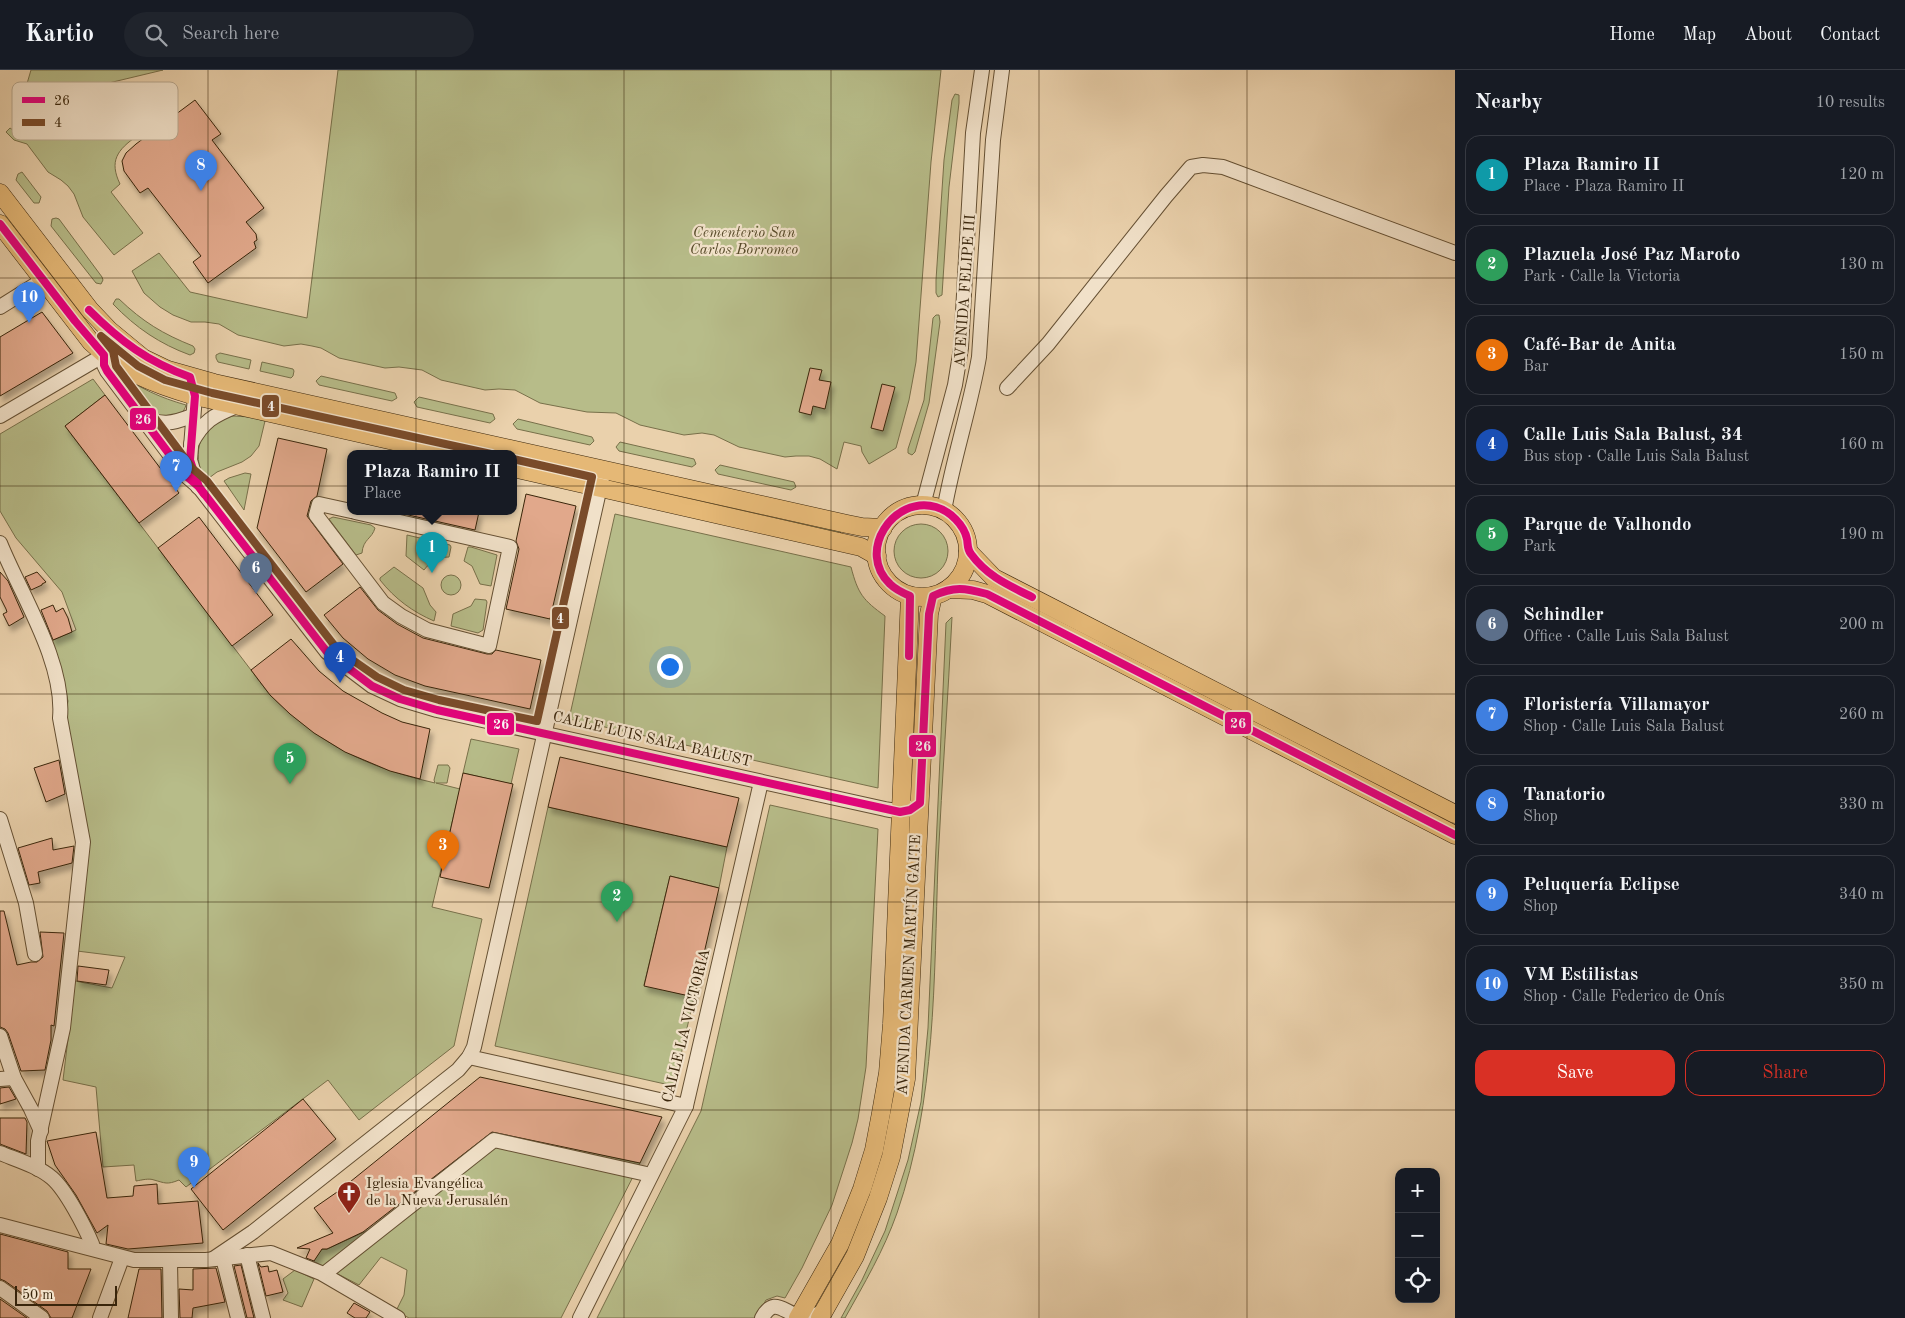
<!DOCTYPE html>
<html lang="en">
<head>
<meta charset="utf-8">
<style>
	body { margin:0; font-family:"Old Standard TT",serif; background:#20242c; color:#f1f3f6 }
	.controls { position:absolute; right:15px; bottom:15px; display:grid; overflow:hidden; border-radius:10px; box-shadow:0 2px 12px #0003 }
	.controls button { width:45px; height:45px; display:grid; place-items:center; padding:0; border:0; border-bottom:1px solid #363941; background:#171b24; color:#f1f3f6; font:25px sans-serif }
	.scale { position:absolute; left:15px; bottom:12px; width:102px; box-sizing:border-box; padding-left:5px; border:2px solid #39250b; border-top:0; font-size:14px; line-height:18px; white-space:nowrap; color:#39250b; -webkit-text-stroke:4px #f1e1c9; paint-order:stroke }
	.you { position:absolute; left:669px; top:596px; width:18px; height:18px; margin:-12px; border:4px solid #fff; border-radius:50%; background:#1a73e8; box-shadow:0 0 0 8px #1a73e833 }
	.badge { display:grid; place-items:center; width:32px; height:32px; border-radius:50%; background:#d93025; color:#fff; font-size:16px; font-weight:700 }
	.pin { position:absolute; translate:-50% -41px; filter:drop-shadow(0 1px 2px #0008) }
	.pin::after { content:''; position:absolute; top:26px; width:18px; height:15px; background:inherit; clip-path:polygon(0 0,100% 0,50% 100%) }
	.popup { position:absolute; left:347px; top:380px; width:170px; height:65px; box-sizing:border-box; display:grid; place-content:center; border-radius:10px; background:#171b24; filter:drop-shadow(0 1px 4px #0005); font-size:16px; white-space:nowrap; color:#9ea1a6 }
	.popup b { font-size:19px; color:#f1f3f6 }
	.popup::after { content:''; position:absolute; left:50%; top:100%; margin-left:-10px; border:10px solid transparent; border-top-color:#171b24 }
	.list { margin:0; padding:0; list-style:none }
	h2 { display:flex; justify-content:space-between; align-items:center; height:65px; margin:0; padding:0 20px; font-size:21px }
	h2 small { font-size:16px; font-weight:400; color:#9ea1a6 }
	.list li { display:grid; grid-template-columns:32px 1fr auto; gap:15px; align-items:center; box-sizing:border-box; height:80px; margin:0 10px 10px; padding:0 10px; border:1px solid #363941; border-radius:15px }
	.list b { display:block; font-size:19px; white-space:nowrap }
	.list p { margin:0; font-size:16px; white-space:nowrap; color:#9ea1a6 }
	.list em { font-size:16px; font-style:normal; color:#9ea1a6 }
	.actions { display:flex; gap:10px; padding:15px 20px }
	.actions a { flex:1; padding:11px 0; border:1px solid #d93025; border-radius:15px; text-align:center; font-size:18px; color:#d93025 }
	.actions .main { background:#d93025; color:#fff }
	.icon { flex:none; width:28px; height:28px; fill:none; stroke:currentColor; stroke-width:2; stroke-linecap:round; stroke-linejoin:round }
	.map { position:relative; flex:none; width:1455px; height:1248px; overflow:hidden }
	header { display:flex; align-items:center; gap:30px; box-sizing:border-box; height:70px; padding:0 25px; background:#171b24; border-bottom:1px solid #363941 }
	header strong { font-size:24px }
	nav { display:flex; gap:28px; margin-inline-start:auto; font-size:18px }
	.search { width:350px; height:45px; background:#20242c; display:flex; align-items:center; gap:12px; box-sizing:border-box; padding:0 18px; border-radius:28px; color:#9ea1a6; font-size:19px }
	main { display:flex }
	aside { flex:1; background:#171b24 }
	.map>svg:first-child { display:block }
	.green { fill:#b7bc89; stroke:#78704a }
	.building { fill:#e1a88b; stroke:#39250b; filter:url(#shadow) }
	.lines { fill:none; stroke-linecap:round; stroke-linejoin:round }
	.minor-casing { stroke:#655033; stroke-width:16 }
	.major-casing { stroke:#39250b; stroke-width:19 }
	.minor { stroke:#f1e1c9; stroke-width:14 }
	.major { stroke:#e5b876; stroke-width:18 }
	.bus-1-casing { stroke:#f1e1c9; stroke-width:11 }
	.bus-2-casing { stroke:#f1e1c9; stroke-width:11 }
	.bus-1 { stroke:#e5007d; stroke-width:8 }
	.bus-2 { stroke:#7a4b2a; stroke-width:8 }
	.grid { fill:none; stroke:#39250b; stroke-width:1; stroke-opacity:0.55 }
	.labels { text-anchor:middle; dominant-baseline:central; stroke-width:4.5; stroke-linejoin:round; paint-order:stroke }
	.park-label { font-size:15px; font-style:italic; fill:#584b2a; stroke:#f1e1c9 }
	.street-label { font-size:15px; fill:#39250b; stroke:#f1e1c9 }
	.poi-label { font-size:15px; fill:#39250b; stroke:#f1e1c9; text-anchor:start }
	.key { fill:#f1e1c9; stroke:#baa990; stroke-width:1 }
	.key-label { font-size:14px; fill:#39250b }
	.line-badge { stroke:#f1e1c9; stroke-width:2 }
	.badge-label { font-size:14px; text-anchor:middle; font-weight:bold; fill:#fff }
</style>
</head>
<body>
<header>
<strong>Kartio</strong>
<div class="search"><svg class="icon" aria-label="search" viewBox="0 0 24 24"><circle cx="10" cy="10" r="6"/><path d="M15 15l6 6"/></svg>Search here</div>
<nav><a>Home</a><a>Map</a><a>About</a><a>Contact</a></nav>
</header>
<main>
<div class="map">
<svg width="1455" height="1248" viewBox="0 0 1455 1248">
	<defs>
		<filter id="shadow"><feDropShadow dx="3" dy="5.5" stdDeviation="2.5" flood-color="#0004"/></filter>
	</defs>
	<rect width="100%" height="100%" fill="#ead1ac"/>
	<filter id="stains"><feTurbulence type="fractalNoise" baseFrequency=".004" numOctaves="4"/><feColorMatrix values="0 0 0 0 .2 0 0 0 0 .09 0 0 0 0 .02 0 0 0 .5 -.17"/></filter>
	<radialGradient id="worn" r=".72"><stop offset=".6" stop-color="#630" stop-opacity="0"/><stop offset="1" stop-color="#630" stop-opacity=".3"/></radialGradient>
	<g class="green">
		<path d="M31,0H163L21,34Z"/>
		<path d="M338,0H941L931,92L916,292L909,330L896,378L869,394L862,382L861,376L844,372L837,399L820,389L809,386H796L785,387L739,377L714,365L702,363L684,365L640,355L616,343L587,342L540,333L515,320L499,319L485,320L441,310L422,300L399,297L385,298L339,288L321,278L312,276L301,274L284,276L238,265L219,254L205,252H191L173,245L160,237L144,223L132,201L159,183L190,222L307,248Z"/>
		<path d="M955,24L959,25V33L949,117L942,225L938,227L936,223V210L944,90L952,30Z"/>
		<path d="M123,47L137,66C117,80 109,91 120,114L111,122L143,163L114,185L83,147L74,124L68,116L61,110L48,102L27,74L14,70L6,62L10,58L22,66L39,68Z"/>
		<path d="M22,102L41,127L39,133H34L16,110L18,104Z"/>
		<path d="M56,148L59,149L102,207L103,210L101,214L96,213L51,156L52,149Z"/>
		<path d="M116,229H119C143,252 163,264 193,276L195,279L194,283L190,285C160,274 136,258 113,234Z"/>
		<path d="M936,245H939L940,252L929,333L915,382L912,385L908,383V379L924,330L933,248Z"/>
		<path d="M220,283L251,290L249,299L218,292L216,288V285Z"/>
		<path d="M262,292L293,299L294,301L293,306L291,308L260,301Z"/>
		<path d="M118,303C139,318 161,328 186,335C184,343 179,345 171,346C168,346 163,347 159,347C143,345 127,315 118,303Z"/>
		<path d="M321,306L395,323L397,328L392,331L319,315L316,311Z"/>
		<path d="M93,309L105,325L65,356L270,625C321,675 366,697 435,713L434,710L438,695H448L450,698L447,713H436L460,719L432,837L482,849L454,976L359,1050L328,1010L186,1117L179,1110C167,1115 165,1113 154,1110C149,1108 142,1110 136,1111L134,1095L103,1097L96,1017L63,1010L75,911L112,918L125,887L77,881L82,828L65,649L68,631L57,588L51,571L76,560L62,522L16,468L0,441V364Z"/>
		<path d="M419,327L493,344L495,349L490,353L417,337L414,332Z"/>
		<path d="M233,346L251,347L265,351L259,376L251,386L242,392L217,402L205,411C190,382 200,353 233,346Z"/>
		<path d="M518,349L592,367L594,371L590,375L517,359L513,354Z"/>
		<path d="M620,372L694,389L696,394L692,397L619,381L616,377Z"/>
		<path d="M720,395L794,412L796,417L791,420L718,404L715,400Z"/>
		<path d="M245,403L251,404L244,440L224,411L229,408Z"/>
		<path d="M620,411L841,461L840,464L620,414Z"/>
		<path d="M615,444L851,497C858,524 863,530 885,546L878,718L569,649Z"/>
		<path d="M333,447L371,455L375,458C372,469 363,469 362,483L356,485L329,449Z"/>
		<circle cx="921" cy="481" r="27"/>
		<path d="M407,465L450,475L451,477L449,487C438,487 430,492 424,500L406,486Z"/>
		<path d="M468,477H471L497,485L491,516L480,514L472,496L464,491Z"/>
		<path d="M394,497L423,518L430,535L436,542L434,551C413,542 395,529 380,510V508Z"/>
		<circle cx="451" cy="515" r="10"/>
		<path d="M475,529L486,530L487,532L483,560L478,563L451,556L453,544L471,536Z"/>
		<path d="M952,547C948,628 942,710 938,792C934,910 936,1030 897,1143C884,1180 864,1214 845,1248H841L862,1210L885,1161L908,1090L921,1032L928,958L946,553Z"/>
		<path d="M471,669L519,679L511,714L463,703Z"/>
		<path d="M770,735L878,759L866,997L858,1049L852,1073L832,1135L802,1198L785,1228L777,1226L766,1230L756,1248H597L701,1041Z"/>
		<path d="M548,737L727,777L719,818L670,806L644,915L694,927L674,1016L495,976Z"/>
		<path d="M493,1061L640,1093L561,1248H409L396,1241L404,1225L407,1200L381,1187L359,1215L313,1191L322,1179H327L386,1152L401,1134Z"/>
		<path d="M295,1200L314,1209L302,1237L283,1230L288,1223L283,1209Z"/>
	</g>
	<g class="building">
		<path d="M195,30L221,64L212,70L264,138L246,152L256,164L257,170L254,172L256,178L208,213L193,192L201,186L148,118L140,123L124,101L122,91L126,83L136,74Z"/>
		<path d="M42,242L73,283L0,326V267Z"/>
		<path d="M810,298L822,300L819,310L831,312L825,339L813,336L811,345L799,342Z"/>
		<path d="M882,314L895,317L883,361L871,358Z"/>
		<path d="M105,325L179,423L139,453L65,356Z"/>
		<path d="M278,368L327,379L317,426L311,431L307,446L343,494L306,522L257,458Z"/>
		<path d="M526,424L576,436L550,549L506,539L519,479L516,471Z"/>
		<path d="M395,442H479L475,460Z"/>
		<path d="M199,447L273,545L232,576L158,478Z"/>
		<path d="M0,502L8,511L24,547L9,556L3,544L7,542L6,539L0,527Z"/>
		<path d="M37,502L46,512L42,514V515L31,520L25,507Z"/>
		<path d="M360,517L378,540L397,554L423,568L487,584H492L496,580L541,590L530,639L425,616L395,605L368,589L343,568L324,545Z"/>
		<path d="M53,535L56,542L63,538L68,548L72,562L53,570L41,540Z"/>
		<path d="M291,569L319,601L343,621L382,643L402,652L430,659L420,709L390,701L345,682L314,663L290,644L270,625L251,600Z"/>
		<path d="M560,687L739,728L727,777L548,737Z"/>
		<path d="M59,690L65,724L46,732L34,698Z"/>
		<path d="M463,703L513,714L489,818L440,807Z"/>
		<path d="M52,768L53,780L74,776L72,793L38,802L40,813L29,815L18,778Z"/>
		<path d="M670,806L719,818L694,927L644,916Z"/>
		<path d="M0,841H4L17,895L31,892H37L43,887L40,862L64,863L54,956L51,955V970L45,1000L21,1001L8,963L5,959L0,957Z"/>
		<path d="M78,896L109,900L106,915L77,911Z"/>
		<path d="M480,1007L662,1047L640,1093L492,1062L363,1162L327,1179H322L314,1191L306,1188L310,1179L297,1178L333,1163L314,1138L340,1120Z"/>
		<path d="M9,1017L16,1029L0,1034V1018Z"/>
		<path d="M303,1029L336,1069L223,1160L191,1119Z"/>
		<path d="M0,1048H25L27,1052L26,1084L0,1074Z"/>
		<path d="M96,1062L107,1128L133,1126L134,1116L157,1114L158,1134L198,1131L203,1173L128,1179L106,1174L108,1155L97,1163L76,1125L55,1095L47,1071Z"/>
		<path d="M0,1164L68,1182V1199H91L72,1248H51L47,1241L5,1211L0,1209Z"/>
		<path d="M258,1193L261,1197L268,1196L269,1202L277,1200L283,1222L266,1226Z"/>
		<path d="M241,1195L254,1248H247L234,1196Z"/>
		<path d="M216,1198L225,1232L193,1238L192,1248H180L179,1219L193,1220V1199Z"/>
		<path d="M139,1199H161L162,1248H128Z"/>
		<path d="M0,1229L27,1248H0Z"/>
		<path d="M354,1233L370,1242L366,1248H355L347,1243Z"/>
	</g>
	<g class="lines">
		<g class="minor-casing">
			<g id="minor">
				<path d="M0,237L43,210"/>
				<path d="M104,285V295L107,301L185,405L199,417L327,582L372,616L400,629L437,640L885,739C901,742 906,743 920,733"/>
				<path d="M193,317L195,326L190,390L198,417"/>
				<path d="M1007,318L1048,274L1166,126L1191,97L1203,95L1223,97L1455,183"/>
				<path d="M0,346L104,285"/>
				<path d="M142,348C163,355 171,354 192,346"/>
				<path d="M191,374C203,351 214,345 237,336"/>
				<path d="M923,435L955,315L961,278L973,63L982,0"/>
				<path d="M351,441L319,434L316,445L383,533L401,546L427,560L489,576L510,477L355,442"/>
				<path d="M944,441C953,389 970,339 979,287L993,70L1002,0"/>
				<path d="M0,473C21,525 65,592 60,648L83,772L63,958L38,1071V1099"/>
				<path d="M0,749L26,833L35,884"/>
				<path d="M0,966L14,1008L31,1039L41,1061"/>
				<path d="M469,987L686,1036"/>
				<path d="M0,1009L14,1008"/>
				<path d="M0,1083C17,1090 38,1096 52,1108C66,1120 85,1157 92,1174"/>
				<path d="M0,1155L134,1190H206L271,1183L321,1203L398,1248"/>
				<path d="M247,1185L263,1248"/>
				<path d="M223,1188L238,1248"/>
				<path d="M213,1189L253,1162L458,1000L469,987L474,977L604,399"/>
				<path d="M170,1191L171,1248"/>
				<path d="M328,1201L494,1070L651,1105"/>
				<path d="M0,1218L42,1248"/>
				<path d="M100,1248L122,1188"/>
				<path d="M580,1248L686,1036L761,712"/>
				<path d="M762,1248C774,1226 783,1242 799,1246C807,1248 816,1245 823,1242"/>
			</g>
		</g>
		<g class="major-casing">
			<g id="major">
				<path d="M0,123L90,240L109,260L143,288L168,300L214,313L847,454L862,457L883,458"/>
				<path d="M0,154L91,272C122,302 154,314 195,326L451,384"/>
				<path d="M513,398L861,477L877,486"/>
				<circle cx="922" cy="481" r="46"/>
				<path d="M968,481L994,508L1455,744"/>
				<path d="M948,519L973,520L987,524L1455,765"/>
				<path d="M798,1248L840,1174L862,1119L874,1080L881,1043L888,1003L892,954L910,526"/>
				<path d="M820,1248L855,1186L878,1128L891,1087L906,1009L929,544L933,526"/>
			</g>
		</g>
		<use href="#minor" class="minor"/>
		<use href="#major" class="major"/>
		<g class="bus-1-casing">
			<g id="bus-1">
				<path d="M0,154L75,251L104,285V295L107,301L185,405L199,417L327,582L372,616L400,629L437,640L900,742L910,740L920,733L929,544L933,526C954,516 965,518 987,524L1455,765"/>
				<path d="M89,240C120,271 148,292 190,307L195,326L190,390L199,417L204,424"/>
				<path d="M909,586L910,526C903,523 896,520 890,514C856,482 893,425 936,437C950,441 964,455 967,469C968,474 967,479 971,484C987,506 1008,515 1032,527"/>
			</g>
		</g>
		<g class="bus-2-casing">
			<path id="bus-2" d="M491,384L212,323L165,310L138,296L101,266L113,281L116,296L192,398L207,411L334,575L354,591L377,607L404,620L439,630L537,651L592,407L513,389"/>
		</g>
		<use href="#bus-1" class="bus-1"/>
		<use href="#bus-2" class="bus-2"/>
	</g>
	<path class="grid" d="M208,0V1248M416,0V1248M624,0V1248M831,0V1248M1039,0V1248M1247,0V1248M0,208H1455M0,416H1455M0,624H1455M0,832H1455M0,1040H1455"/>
	<defs>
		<g id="church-pin" transform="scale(1.25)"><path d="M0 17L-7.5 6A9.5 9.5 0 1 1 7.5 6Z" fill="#8f2418" stroke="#f1e1c9"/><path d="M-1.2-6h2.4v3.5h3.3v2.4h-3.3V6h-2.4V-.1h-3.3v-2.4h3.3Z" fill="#fff"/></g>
	</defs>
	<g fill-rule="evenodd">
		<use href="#church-pin" x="349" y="1123"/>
	</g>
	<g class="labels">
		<g class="park-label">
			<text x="744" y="163">Cementerio San<tspan x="744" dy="17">Carlos Borromeo</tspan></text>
		</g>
		<g class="street-label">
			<text transform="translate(966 221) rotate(-86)">AVENIDA FELIPE III</text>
			<text transform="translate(652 670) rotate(13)">CALLE LUIS SALA BALUST</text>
			<text transform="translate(910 895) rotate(-87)">AVENIDA CARMEN MARTÍN GAITE</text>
			<text transform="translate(687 956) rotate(-76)">CALLE LA VICTORIA</text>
		</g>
		<g class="poi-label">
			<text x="366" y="1114">Iglesia Evangélica<tspan x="366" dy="17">de la Nueva Jerusalén</tspan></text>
		</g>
	</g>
	<rect x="12" y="12" width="166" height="58" rx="8" class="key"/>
	<rect x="22" y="27" width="23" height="6" fill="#e5007d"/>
	<rect x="22" y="49" width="23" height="7" fill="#7a4b2a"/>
	<g class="key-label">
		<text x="54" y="35">26</text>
		<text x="54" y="57">4</text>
	</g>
	<g class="line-badge">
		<rect x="261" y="324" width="19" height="24" rx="5" fill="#7a4b2a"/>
		<rect x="129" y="337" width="28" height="24" rx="5" fill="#e5007d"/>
		<rect x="551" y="536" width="19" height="24" rx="5" fill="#7a4b2a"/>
		<rect x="1224" y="641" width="28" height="24" rx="5" fill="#e5007d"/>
		<rect x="486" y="642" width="29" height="24" rx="5" fill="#e5007d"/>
		<rect x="908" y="664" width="29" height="24" rx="5" fill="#e5007d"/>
	</g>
	<g class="badge-label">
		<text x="271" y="341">4</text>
		<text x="143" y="354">26</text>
		<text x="560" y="553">4</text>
		<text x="1238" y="658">26</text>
		<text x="501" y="659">26</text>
		<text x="923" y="681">26</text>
	</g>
	<rect width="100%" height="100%" filter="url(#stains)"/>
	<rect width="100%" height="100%" fill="url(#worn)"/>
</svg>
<div class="controls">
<button>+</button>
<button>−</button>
<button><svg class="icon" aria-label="locate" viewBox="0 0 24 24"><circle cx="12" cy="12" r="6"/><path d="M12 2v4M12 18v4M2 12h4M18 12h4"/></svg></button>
</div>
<div class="scale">50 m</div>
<div class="you"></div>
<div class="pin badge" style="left:432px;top:503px;background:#0f9aa8">1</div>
<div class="popup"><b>Plaza Ramiro II</b>Place</div>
<div class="pin badge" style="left:617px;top:852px;background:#2e9e5b">2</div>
<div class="pin badge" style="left:443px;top:801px;background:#e8710a">3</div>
<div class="pin badge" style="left:340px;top:613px;background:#1a4fb4">4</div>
<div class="pin badge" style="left:290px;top:714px;background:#2e9e5b">5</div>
<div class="pin badge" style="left:256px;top:524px;background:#5c6f8a">6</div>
<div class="pin badge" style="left:176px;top:422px;background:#3f7fe0">7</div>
<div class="pin badge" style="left:201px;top:121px;background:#3f7fe0">8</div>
<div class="pin badge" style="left:194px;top:1118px;background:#3f7fe0">9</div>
<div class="pin badge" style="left:29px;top:253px;background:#3f7fe0">10</div>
</div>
<aside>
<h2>Nearby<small>10 results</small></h2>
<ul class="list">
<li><span class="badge" style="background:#0f9aa8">1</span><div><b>Plaza Ramiro II</b><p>Place · Plaza Ramiro II</p></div><em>120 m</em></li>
<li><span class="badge" style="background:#2e9e5b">2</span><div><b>Plazuela José Paz Maroto</b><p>Park · Calle la Victoria</p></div><em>130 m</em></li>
<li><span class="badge" style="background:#e8710a">3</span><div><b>Café-Bar de Anita</b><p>Bar</p></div><em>150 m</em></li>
<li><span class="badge" style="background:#1a4fb4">4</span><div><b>Calle Luis Sala Balust, 34</b><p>Bus stop · Calle Luis Sala Balust</p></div><em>160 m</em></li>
<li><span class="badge" style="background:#2e9e5b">5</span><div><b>Parque de Valhondo</b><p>Park</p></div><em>190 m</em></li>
<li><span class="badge" style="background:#5c6f8a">6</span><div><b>Schindler</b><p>Office · Calle Luis Sala Balust</p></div><em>200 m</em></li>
<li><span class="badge" style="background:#3f7fe0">7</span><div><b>Floristería Villamayor</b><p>Shop · Calle Luis Sala Balust</p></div><em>260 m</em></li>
<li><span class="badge" style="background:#3f7fe0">8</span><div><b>Tanatorio</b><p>Shop</p></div><em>330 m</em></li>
<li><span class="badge" style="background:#3f7fe0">9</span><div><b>Peluquería Eclipse</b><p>Shop</p></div><em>340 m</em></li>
<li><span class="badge" style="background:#3f7fe0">10</span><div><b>VM Estilistas</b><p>Shop · Calle Federico de Onís</p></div><em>350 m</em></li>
</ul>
<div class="actions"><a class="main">Save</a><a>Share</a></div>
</aside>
</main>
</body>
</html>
